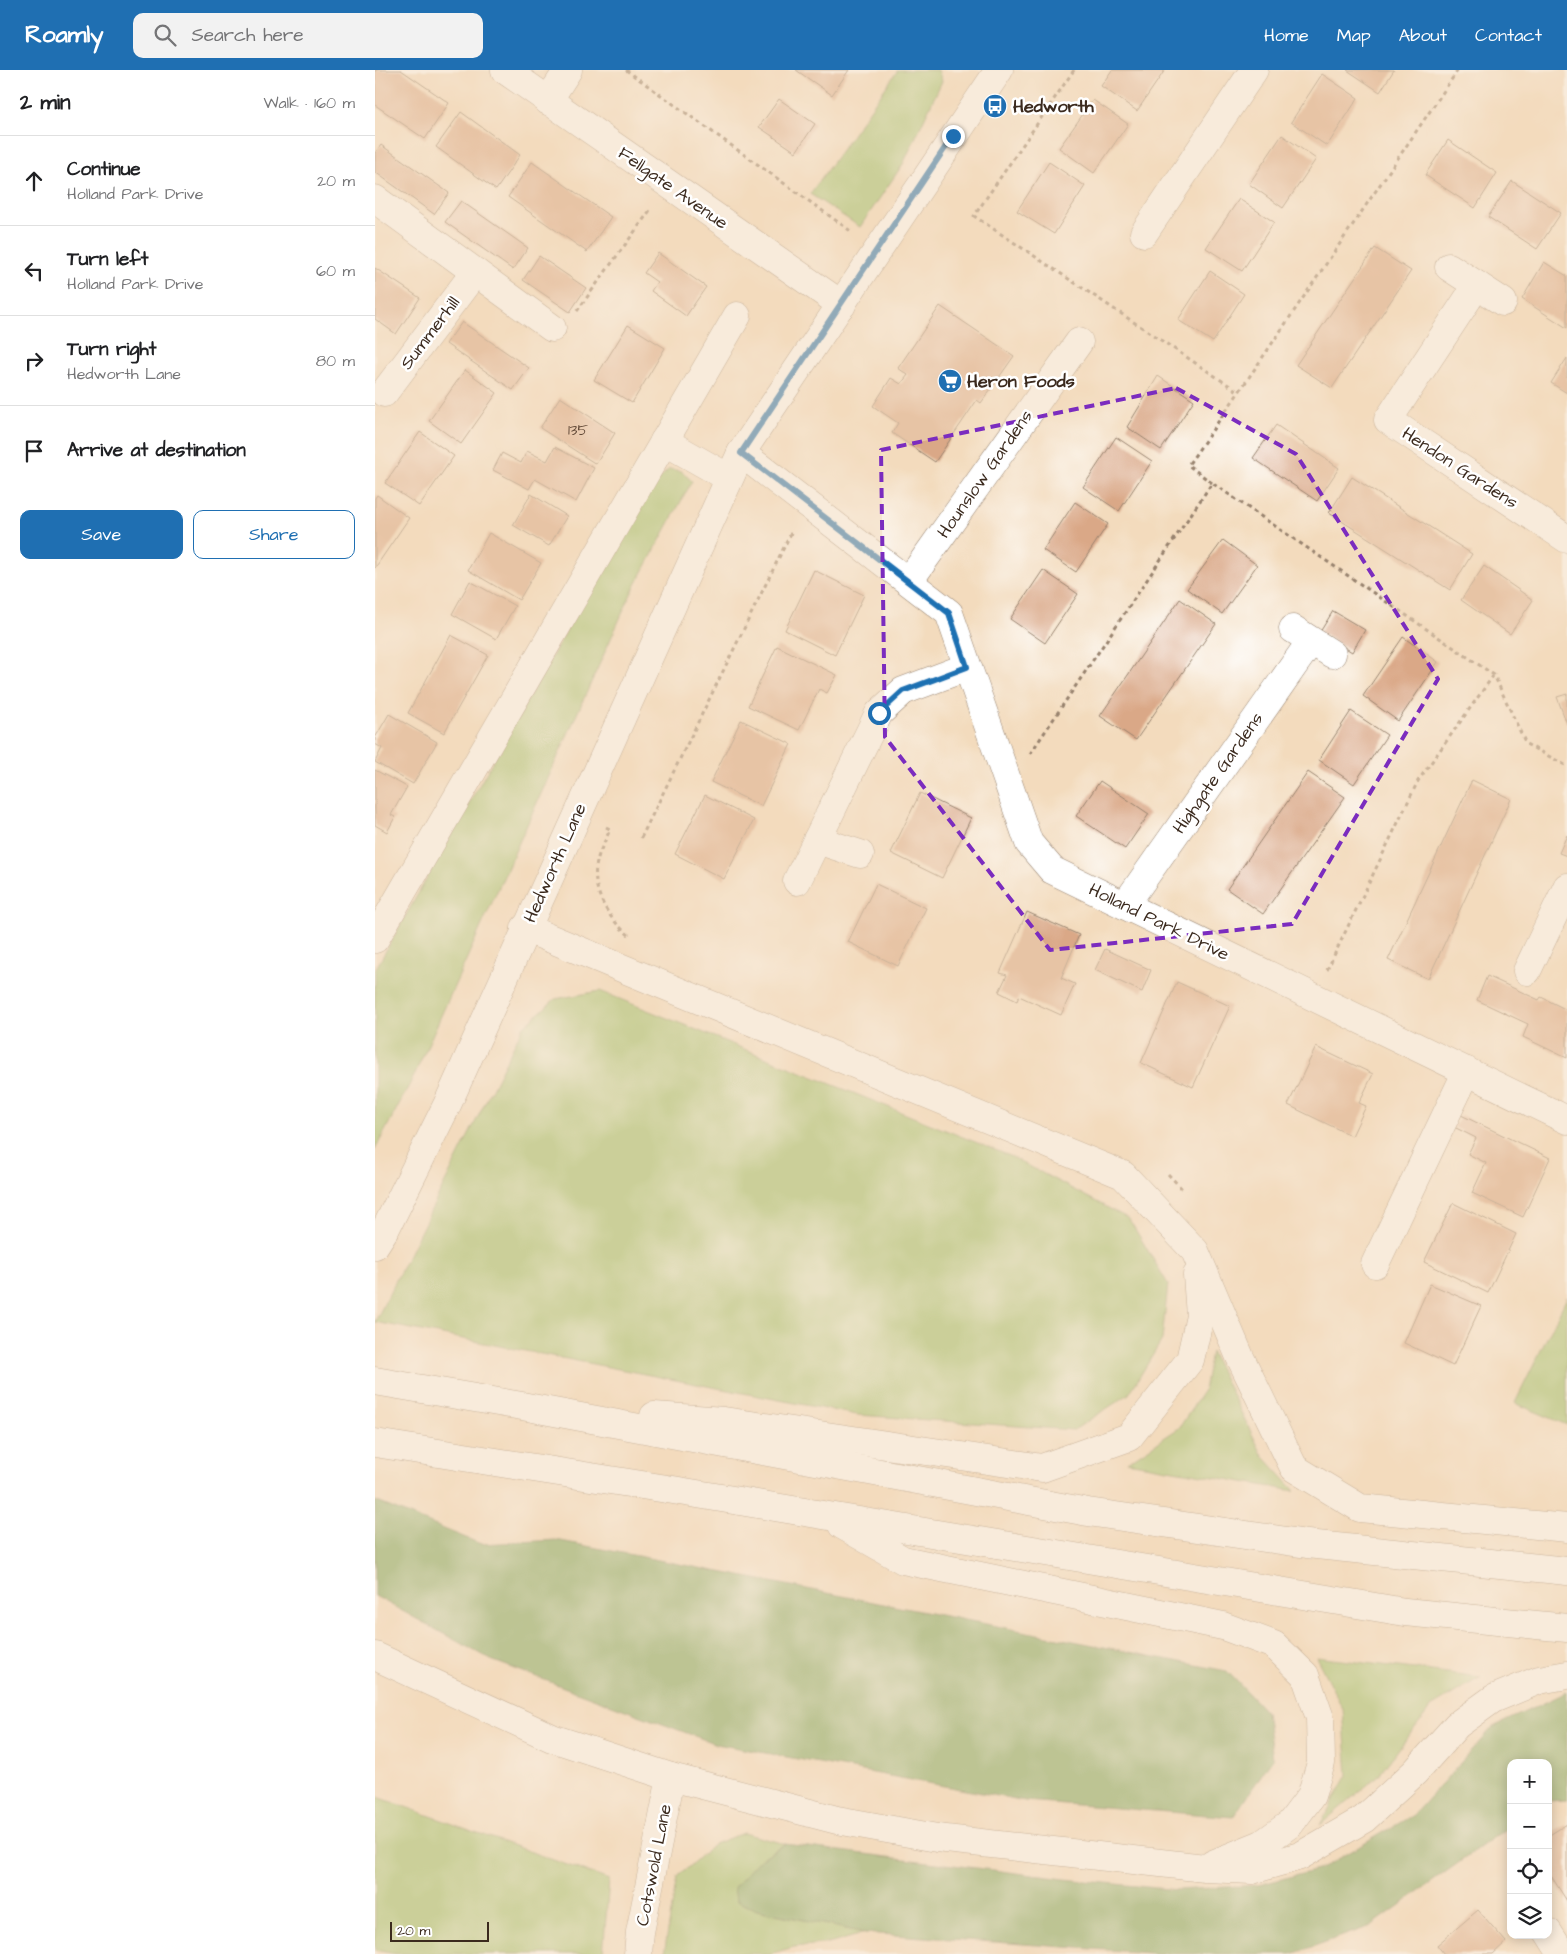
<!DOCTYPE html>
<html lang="en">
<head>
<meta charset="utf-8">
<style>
	body { margin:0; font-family:"Architects Daughter",sans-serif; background:#f2f2f2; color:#202124 }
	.controls { position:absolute; right:15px; bottom:15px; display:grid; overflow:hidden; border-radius:10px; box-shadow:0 2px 12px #0003 }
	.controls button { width:45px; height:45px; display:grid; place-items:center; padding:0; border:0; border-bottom:1px solid #e0e0e0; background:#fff; color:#202124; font:25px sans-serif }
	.scale { position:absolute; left:15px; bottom:12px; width:99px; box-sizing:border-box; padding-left:5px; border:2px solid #3b2a1e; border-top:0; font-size:14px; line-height:18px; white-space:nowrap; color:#3b2a1e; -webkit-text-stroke:4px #fff; paint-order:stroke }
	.stop { position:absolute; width:15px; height:15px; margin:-11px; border:4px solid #1f6fb2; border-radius:50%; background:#fff }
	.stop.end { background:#1f6fb2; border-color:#fff; box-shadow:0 1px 5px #0008 }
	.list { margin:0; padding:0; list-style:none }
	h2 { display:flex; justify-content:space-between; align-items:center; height:65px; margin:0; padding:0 20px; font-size:21px }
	h2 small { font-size:16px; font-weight:400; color:#757577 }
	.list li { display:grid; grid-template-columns:32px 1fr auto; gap:15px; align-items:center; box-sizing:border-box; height:90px; padding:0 20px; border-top:1px solid #e0e0e0 }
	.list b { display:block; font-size:19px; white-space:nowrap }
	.list p { margin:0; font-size:16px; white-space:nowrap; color:#757577 }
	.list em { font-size:16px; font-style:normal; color:#757577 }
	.actions { display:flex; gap:10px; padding:15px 20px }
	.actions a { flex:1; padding:11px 0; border:1px solid #1f6fb2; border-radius:10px; text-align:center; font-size:18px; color:#1f6fb2 }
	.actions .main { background:#1f6fb2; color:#fff }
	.icon { flex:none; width:28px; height:28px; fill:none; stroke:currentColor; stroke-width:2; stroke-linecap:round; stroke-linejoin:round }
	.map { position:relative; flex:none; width:1192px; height:1884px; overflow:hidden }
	header { display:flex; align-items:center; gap:30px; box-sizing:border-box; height:70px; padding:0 25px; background:#1f6fb2; color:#fff }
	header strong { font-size:24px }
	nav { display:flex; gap:28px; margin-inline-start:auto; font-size:18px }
	.search { width:350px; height:45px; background:#f2f2f2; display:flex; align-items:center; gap:12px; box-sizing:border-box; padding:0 18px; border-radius:10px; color:#757577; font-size:19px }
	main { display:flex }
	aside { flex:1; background:#fff }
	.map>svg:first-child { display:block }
	.green { fill:#9bc26d; stroke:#6b7646 }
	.forest { fill:#7ca860; stroke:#5c693f }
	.building { fill:#daa887 }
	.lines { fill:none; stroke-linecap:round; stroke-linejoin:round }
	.street-casing { stroke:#97826e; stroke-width:29 }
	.secondary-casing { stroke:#97826e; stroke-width:29 }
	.highway-casing { stroke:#97826e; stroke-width:29 }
	.path { stroke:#97826e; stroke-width:3; stroke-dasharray:4 4; stroke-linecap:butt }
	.street { stroke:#fff; stroke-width:28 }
	.secondary { stroke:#fff; stroke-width:28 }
	.highway { stroke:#fff; stroke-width:28 }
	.route { stroke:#1f6fb2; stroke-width:6 }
	.marked { fill:none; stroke:#7b2cbf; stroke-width:4; stroke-dasharray:10 6; stroke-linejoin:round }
	.labels { text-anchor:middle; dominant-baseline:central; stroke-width:5; stroke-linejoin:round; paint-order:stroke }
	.number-label { font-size:15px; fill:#634a38 }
	.poi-label { font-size:18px; font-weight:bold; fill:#3b2a1e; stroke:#fff; text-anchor:start }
	.street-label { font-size:18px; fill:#3b2a1e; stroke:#fff }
</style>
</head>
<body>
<header>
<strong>Roamly</strong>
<div class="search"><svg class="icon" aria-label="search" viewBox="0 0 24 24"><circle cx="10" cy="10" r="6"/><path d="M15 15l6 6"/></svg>Search here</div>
<nav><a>Home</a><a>Map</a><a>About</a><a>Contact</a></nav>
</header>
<main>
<aside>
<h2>2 min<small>Walk · 160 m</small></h2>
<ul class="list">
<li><svg class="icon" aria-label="ahead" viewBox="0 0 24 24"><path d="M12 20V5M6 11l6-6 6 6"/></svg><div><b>Continue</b><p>Holland Park Drive</p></div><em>20 m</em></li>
<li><svg class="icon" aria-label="left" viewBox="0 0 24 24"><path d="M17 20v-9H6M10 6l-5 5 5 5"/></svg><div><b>Turn left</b><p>Holland Park Drive</p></div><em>60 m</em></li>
<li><svg class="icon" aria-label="right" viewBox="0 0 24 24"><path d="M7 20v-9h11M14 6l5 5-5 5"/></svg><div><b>Turn right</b><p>Hedworth Lane</p></div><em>80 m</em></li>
<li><svg class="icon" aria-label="arrive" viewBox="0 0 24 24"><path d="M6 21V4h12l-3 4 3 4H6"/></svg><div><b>Arrive at destination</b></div></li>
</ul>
<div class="actions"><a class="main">Save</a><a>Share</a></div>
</aside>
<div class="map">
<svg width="1192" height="1884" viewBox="0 0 1192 1884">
	<rect width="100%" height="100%" fill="#fff"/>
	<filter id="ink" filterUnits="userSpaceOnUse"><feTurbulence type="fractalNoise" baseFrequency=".02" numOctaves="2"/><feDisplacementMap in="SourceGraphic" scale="10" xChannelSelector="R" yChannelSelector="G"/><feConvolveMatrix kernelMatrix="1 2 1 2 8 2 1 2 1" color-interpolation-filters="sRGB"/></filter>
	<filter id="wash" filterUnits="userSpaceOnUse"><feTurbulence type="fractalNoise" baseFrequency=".0096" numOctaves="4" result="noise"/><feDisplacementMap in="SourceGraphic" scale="20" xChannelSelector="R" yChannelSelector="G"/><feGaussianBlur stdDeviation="1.12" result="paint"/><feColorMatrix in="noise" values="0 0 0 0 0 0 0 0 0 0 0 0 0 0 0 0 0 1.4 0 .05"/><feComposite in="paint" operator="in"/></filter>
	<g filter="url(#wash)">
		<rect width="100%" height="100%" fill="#f3dbbd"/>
		<g class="green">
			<path d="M523,0H563L567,11L528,94L485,157L435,124Z"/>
			<path d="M294,399L306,401L317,411L256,524L38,1008L0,1080V900L268,425Z"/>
			<path d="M225,921L635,1086L754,1149L793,1214L787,1270L754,1324L699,1360L482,1345L0,1252L148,957L180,929Z"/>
			<path d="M1192,1227V1355L1140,1333Z"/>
			<path d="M836,1282L888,1386L920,1421L752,1392L804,1358L829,1320Z"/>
			<path d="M941,1587L1106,1607L1056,1637L1003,1706L945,1755L973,1705L968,1639Z"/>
			<path d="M0,1726L234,1810L228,1884H20L0,1880Z"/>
			<path d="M368,1763L410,1774L384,1790L382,1840L490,1863L457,1873L419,1877L394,1884H289L302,1807L339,1774Z"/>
		</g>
		<g class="forest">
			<path d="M0,1431L106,1474L181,1470L852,1601L891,1642L898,1688L858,1747L650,1731L341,1674L116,1590L0,1526Z"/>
			<path d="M1192,1622V1730L1173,1731V1693H1136V1755L996,1856L917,1884H789L490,1863L382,1840L361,1831L359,1817L384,1790L410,1774L690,1809L803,1820L883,1815L946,1799L1038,1745L1118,1657Z"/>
		</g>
		<g id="blocks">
			<g class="building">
				<path d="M0,0H26L74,33L50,69L0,35Z"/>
				<path d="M421,0H474L457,25Z"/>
				<path d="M737,0H790L762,41L726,16Z"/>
				<path d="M972,0H1019L1005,22Z"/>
				<path d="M947,4L983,28L952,76L916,52Z"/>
				<path d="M404,29L440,54L421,82L384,57Z"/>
				<path d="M718,30L753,54L719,103L684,78Z"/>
				<path d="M86,42L145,85L121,120L61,77Z"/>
				<path d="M907,65L941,89L908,138L874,114Z"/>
				<path d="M1073,70L1122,103L1100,138L1050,105Z"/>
				<path d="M6,75L74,123L59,144L0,102V83Z"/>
				<path d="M157,92L236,147L212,182L133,127Z"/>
				<path d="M674,92L710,116L679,164L642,141Z"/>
				<path d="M1137,111L1186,143L1162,179L1113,147Z"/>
				<path d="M864,129L899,152L867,201L831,178Z"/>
				<path d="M86,131L153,178L138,200L70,152Z"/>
				<path d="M1000,178L1036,201L957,318L921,295Z"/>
				<path d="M283,183L331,217L311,246L276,221L282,212L269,203Z"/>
				<path d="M164,186L211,218L195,242L148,210Z"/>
				<path d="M1169,192L1192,206V258L1147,229Z"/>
				<path d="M0,198L45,228L21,264L0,249Z"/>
				<path d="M835,201L869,224L838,272L803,250Z"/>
				<path d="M565,236L639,286L606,333L602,330L560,392L517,363L523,353L498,336L516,308L526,314L533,305L523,298Z"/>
				<path d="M87,252L154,298L138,320L71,274Z"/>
				<path d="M253,255L290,278L257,333L219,310Z"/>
				<path d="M1192,288V323L1176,313Z"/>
				<path d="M90,300L122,323L86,374L54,351Z"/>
				<path d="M783,306L819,330L786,380L752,357Z"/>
				<path d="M185,327L240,363L221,394L165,358Z"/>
				<path d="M901,355L964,398L942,431L878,388Z"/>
				<path d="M45,362L79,386L44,436L10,413Z"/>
				<path d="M741,367L777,391L744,441L708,417Z"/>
				<path d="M180,377L219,398L201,432L160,409L154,419L118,400L127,383L146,393L152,381L172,391Z"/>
				<path d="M977,407L1097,484L1075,520L954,443Z"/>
				<path d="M156,424L192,446L174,476L138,455Z"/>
				<path d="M2,425L34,448L0,498V428Z"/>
				<path d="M700,432L733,454L701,502L668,480Z"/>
				<path d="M114,463L166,493L144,530L93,500Z"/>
				<path d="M848,470L882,495L847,544L812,519Z"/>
				<path d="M1109,496L1158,530L1135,564L1086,530Z"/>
				<path d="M439,500L489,525L460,585L410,560Z"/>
				<path d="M668,500L703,524L670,573L635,549Z"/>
				<path d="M95,511L140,536L121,569L77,544Z"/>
				<path d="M805,529L841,554L761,670L725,646Z"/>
				<path d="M958,541L990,560L977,582L945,562Z"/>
				<path d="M76,565L113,585L69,663L33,643Z"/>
				<path d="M1028,567L1063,592L1023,651L988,626Z"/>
				<path d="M402,576L462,605L452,623L444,619L424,660L373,636Z"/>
				<path d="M1192,624V654L1182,627Z"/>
				<path d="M976,641L1012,665L979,714L944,690Z"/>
				<path d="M14,644L62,672L38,714L0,692L7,678L0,674V668Z"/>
				<path d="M366,650L416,674L386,736L336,712Z"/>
				<path d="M0,700L32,717L16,745L20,747L12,762L0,755Z"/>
				<path d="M933,702L970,727L888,844L852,819Z"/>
				<path d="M1097,710L1136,729L1053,909L1013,890Z"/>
				<path d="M725,711L774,744L750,779L701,746Z"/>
				<path d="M545,723L596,748L567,808L516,783Z"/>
				<path d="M330,725L379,750L349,809L300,784Z"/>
				<path d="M1192,765V786L1184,783Z"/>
				<path d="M501,814L551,838L523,896L473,872Z"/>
				<path d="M652,842L704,865L686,908L700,914L686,945L644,926L642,931L624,922L632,905L625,903Z"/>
				<path d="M730,879L776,900L767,922L720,900Z"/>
				<path d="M1112,906L1164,930L1166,927L1192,940V988L1148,967L1153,954L1102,930Z"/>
				<path d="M802,912L855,936L818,1017L766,993Z"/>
				<path d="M941,977L998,1004L984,1033L991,1036L977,1066L913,1035Z"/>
				<path d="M1086,1045L1175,1088L1148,1147L1097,1123L1111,1093L1093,1084L1101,1068L1079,1057Z"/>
				<path d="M1078,1133L1141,1164L1113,1223L1049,1192Z"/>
				<path d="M1055,1214L1106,1236L1078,1296L1029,1273Z"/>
				<path d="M1192,1754V1831L1173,1801V1766Z"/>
				<path d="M1103,1840L1131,1872L1118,1884H1069L1062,1875Z"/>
			</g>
		</g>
	</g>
	<g filter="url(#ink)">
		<use href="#blocks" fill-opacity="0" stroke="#97826e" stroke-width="1"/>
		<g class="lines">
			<g class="street-casing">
				<g id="street">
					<path d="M130,0L467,235"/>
					<path d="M173,31L193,0"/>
					<path d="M0,129L177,258"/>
					<path d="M769,163L879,0"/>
					<path d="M1074,197L1128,232"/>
					<path d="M1102,215L1013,350L1192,469"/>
					<path d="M9,323L100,202"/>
					<path d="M289,371L354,408"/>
					<path d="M366,383L574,543L654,773L677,800L1192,1050"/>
					<path d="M534,511L704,272"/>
					<path d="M918,559L957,584"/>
					<path d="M442,770L485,784"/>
					<path d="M422,811L504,643L528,621L592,597"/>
					<path d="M750,835L936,571"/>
					<path d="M0,869L362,246"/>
					<path d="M1152,901L1192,817"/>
					<path d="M1000,1194L1092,1001"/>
					<path d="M1173,1862L1187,1884"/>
				</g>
			</g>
			<g class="secondary-casing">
				<g id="secondary">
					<path d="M0,1175L11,1158L72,1035L366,383L624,0"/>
					<path d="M0,1586L177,1668L296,1707L265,1862L263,1884"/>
				</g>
			</g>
			<g class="highway-casing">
				<g id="highway">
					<path d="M150,858L748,1105L820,1181L865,1287L919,1398L985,1438L1192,1458"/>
					<path d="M0,1311L147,1336L713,1442L932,1474L1192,1501"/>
					<path d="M279,1346L349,1351L667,1398L754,1367L815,1290L825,1246L822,1205"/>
					<path d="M0,1373L292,1419L1030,1542L1192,1558"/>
					<path d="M467,1455L528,1490L848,1556L899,1575L930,1605L945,1648L946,1693L936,1726L915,1754L887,1774L838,1794"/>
					<path d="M296,1707L462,1750L562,1768L830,1798L877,1800L925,1786L989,1749L1040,1702L1082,1655L1118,1629L1164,1610L1192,1605"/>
				</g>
			</g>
			<g class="path">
				<path d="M251,0L477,162"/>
				<path d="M699,0L599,146L864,322L1083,0"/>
				<path d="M202,241L276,139"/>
				<path d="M837,413L813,395L864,322"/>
				<path d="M655,684L837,413L1119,605L1151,674L1192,696"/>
				<path d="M231,757L235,759C231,770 224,781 222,792C215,820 234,850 255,866"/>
				<path d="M266,768L417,461"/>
				<path d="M952,900L1043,711L1118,606"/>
				<path d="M793,1104L809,1121"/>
			</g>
			<use href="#street" class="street"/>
			<use href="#secondary" class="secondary"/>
			<use href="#highway" class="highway"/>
		</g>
	</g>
	<g class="lines" filter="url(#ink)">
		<path class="route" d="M504,643L528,621L592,597L574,543L366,383L578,66"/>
	</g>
	<path d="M0 0H1192V1884H0ZM801,318L921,384L1063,609L917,854L675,880L510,667L506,380Z" fill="#f3dbbd" fill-opacity=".55" fill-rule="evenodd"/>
	<path class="marked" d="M801,318L921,384L1063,609L917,854L675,880L510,667L506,380Z"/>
	<defs>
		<g id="bus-disc" transform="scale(1.25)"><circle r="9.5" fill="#1f6fb2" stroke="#fff"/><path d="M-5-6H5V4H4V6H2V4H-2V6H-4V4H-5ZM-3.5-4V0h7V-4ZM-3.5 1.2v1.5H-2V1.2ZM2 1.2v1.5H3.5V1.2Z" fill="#fff"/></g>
		<g id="supermarket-disc" transform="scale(1.25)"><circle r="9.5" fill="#1f6fb2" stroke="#fff"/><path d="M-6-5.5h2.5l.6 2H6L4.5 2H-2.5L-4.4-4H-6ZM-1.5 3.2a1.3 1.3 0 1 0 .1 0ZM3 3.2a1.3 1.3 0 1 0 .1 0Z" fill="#fff"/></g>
	</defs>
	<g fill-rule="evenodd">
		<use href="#bus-disc" x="620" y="36"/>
		<use href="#supermarket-disc" x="575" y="311"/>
	</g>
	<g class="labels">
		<g class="number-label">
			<text x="203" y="360">135</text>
		</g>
		<g class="poi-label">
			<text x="638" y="36">Hedworth</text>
			<text x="592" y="311">Heron Foods</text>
		</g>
		<g class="street-label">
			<text transform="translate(298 118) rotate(35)">Fellgate Avenue</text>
			<text transform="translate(55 263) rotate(-53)">Summerhill</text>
			<text transform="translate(1085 398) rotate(33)">Hendon Gardens</text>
			<text transform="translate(610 404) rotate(-55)">Hounslow Gardens</text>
			<text transform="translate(843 703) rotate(-55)">Highgate Gardens</text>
			<text transform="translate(180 793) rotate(-66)">Hedworth Lane</text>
			<text transform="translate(784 852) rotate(26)">Holland Park Drive</text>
			<text transform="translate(279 1795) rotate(-79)">Cotswold Lane</text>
		</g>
	</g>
</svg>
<div class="controls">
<button>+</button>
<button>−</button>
<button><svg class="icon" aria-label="locate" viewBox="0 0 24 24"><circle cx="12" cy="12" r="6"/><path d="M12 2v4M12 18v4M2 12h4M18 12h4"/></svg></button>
<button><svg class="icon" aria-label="layers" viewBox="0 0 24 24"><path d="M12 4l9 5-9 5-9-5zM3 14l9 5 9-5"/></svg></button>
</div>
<div class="scale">20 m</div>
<div class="stop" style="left:504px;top:643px"></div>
<div class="stop end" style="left:578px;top:66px"></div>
</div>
</main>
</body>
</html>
